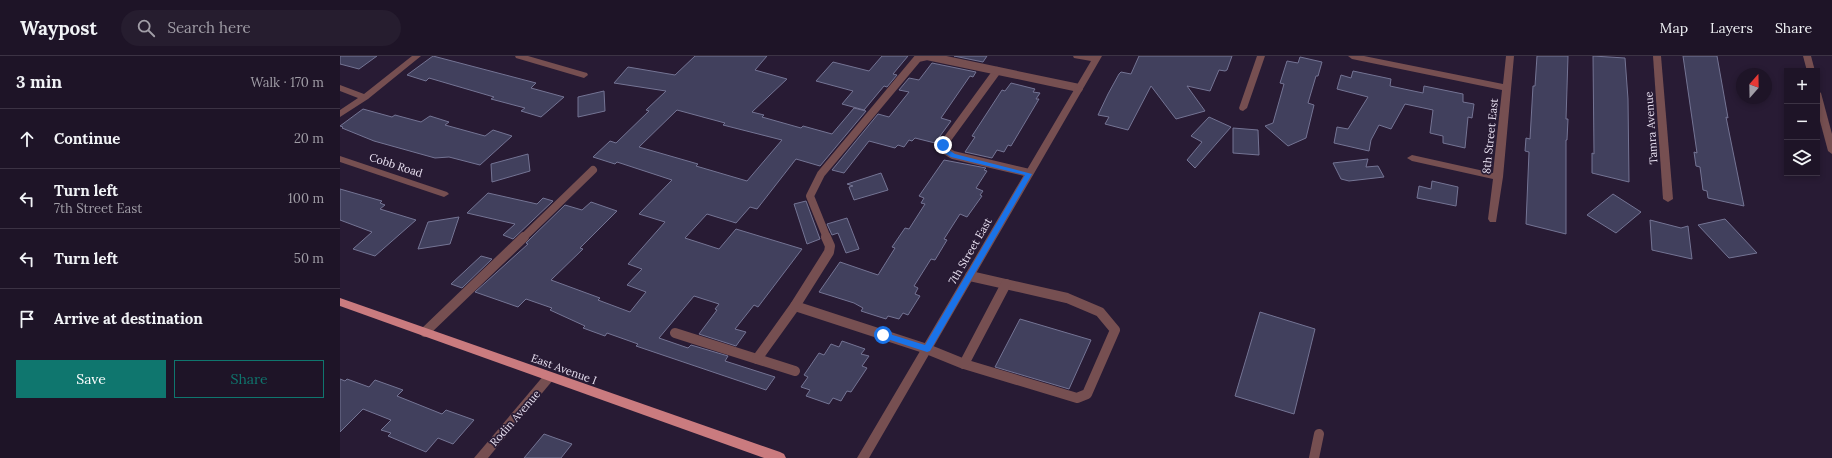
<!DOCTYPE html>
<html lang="en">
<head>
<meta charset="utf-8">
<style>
	body { margin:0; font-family:Lora,serif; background:#261d2f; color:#f1f3f6 }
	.controls { position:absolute; right:12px; top:12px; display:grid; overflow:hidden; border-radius:0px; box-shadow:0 2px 6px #0003 }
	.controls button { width:36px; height:36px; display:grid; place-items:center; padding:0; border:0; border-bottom:1px solid #3c3344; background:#1e1427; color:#f1f3f6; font:20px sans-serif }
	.compass { position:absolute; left:1396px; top:12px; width:36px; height:36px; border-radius:50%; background:#1e1427; box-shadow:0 2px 6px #0003; rotate:20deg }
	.stop { position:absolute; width:12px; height:12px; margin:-9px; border:3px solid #1a73e8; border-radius:50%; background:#fff }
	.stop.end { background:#1a73e8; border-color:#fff; box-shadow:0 1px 4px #0008 }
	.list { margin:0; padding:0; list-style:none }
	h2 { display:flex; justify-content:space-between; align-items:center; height:52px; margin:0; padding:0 16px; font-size:17px }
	h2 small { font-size:13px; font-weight:400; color:#a19ea7 }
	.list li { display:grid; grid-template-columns:26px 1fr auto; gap:12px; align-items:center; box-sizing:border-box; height:60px; padding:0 16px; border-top:1px solid #3c3344 }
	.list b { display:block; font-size:15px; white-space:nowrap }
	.list p { margin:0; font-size:13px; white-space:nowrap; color:#a19ea7 }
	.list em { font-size:13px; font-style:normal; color:#a19ea7 }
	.actions { display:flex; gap:8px; padding:12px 16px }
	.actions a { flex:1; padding:9px 0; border:1px solid #0f766e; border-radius:0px; text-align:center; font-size:14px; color:#0f766e }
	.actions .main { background:#0f766e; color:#fff }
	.icon { flex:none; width:22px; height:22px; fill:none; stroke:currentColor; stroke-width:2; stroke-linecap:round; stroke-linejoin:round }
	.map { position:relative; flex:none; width:1492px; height:402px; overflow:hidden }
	header { display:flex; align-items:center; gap:24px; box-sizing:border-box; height:56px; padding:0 20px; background:#1e1427; border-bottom:1px solid #3c3344 }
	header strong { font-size:19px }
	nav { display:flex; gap:22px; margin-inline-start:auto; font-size:14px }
	.search { width:280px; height:36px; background:#261d2f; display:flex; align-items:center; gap:10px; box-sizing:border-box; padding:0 14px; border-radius:22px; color:#a19ea7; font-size:15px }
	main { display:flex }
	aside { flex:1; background:#1e1427 }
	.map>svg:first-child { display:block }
	.building { fill:#41405d; stroke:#747494; fill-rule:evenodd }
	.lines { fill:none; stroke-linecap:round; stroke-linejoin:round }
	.lane-far1 { stroke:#764f51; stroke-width:8 }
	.lane { stroke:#764f51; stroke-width:10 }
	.street { fill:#764f51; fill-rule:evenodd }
	.primary { fill:#ca7b7f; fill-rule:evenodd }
	.route { fill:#1a73e8 }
	.labels { text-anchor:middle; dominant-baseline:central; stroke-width:3.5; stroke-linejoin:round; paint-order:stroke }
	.street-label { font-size:11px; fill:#e9e1f2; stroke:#281b34 }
</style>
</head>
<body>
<header>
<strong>Waypost</strong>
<div class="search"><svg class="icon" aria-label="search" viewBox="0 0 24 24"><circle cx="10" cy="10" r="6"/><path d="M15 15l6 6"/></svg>Search here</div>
<nav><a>Map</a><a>Layers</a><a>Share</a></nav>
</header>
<main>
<aside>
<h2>3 min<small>Walk · 170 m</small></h2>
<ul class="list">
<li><svg class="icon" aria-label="ahead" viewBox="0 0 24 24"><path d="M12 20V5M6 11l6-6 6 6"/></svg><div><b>Continue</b></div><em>20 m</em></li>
<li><svg class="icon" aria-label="left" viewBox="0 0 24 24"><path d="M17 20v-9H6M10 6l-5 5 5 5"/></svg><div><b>Turn left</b><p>7th Street East</p></div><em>100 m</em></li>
<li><svg class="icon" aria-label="left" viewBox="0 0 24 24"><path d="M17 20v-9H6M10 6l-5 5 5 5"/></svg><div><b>Turn left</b></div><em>50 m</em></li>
<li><svg class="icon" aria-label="arrive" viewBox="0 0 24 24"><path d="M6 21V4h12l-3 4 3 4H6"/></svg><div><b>Arrive at destination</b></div></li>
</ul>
<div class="actions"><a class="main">Save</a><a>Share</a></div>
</aside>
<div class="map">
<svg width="1492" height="402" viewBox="0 0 1492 402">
	<rect width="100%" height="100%" fill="#281b34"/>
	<g class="building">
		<path d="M0,0H37L19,13L0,8Z"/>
		<path d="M93,0L196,27L191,32L224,41L201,61L181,55L185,52L151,43L154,41L89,22L86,25L67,19Z"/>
		<path d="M355,0H427L415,14L447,23L412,56L424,59L422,61L461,72L463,70L492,78L514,52L526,55L480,110L456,103L417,153L410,151L396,167L367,158L345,182L379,193L396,173L462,193L418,251L414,249L395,273L406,276L396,290L359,278L377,254L375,253L379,248L354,240L319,282L348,292L351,289L388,300L385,305L435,321L426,334L296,290L298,288L267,277L265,280L243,272L245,270L210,254L212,252L186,243L178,251L135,236L188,188L186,187L190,183L225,149L242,154L251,146L277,155L240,192L243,193L211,224L260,242L258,244L290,256L306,236L287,229L302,213L288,208L325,166L299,158L332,124L277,106L275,108L253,101L270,85L276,87L309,55L306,54L326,35L274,27L288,11L335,19ZM337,54L385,67L383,69L442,84L407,125L356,110L358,108L299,91Z"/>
		<path d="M542,0H568L553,18L557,19L547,31L544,30L524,54L502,48L513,35L476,25L493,6L529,15Z"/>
		<path d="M614,0H647L643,6Z"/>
		<path d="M799,0H892L887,14L885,15L879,14L870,35L847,30L865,55L836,63L811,30L788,74L765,68L769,61L758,59L768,38L779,18L781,16L791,18Z"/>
		<path d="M1197,0H1228L1226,63H1228L1227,84H1226V178L1186,168L1189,96L1185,95L1186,82L1190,83L1193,30H1195Z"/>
		<path d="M1253,0L1285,2L1288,43L1289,126L1252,117V97L1254,98Z"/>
		<path d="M1343,0H1377L1388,62L1386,61L1404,150L1368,142L1367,135L1363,134L1360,111L1356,110L1354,96L1357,97Z"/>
		<path d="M960,1L982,6L978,20H976L968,47L974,49L966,82L948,90L925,70L933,67L944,28L940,27L947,5L958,7Z"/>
		<path d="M592,7L636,16L633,21L630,20L601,62L611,65L595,87L575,82L572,85L569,84L564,91L558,89L555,92L529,85L504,117L492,114L538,58L549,61L569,36L559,34L569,22L579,24Z"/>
		<path d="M1013,15L1051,23L1050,30L1083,37L1084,30L1123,38V46L1134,48L1132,62L1128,61L1125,92L1103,87V80L1090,77L1093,54L1065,48L1051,73L1039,69L1031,84L1029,95L994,87L997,71L1008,73L1028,41L997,33L1001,19L1011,22Z"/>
		<path d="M671,27L695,33L693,36L700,37L696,43H699L671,90L668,89L664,96L657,94L652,102L625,96L635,81L632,80L662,34L665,35Z"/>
		<path d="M264,35L265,55L238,61V41Z"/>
		<path d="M23,53L52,61L55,59L81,66L90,60L109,66L105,69L145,80L153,74L172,80L140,109L109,101L95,102L34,85L2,72L3,71L0,70Z"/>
		<path d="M869,61L891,71L855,112L847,104L862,86L851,80Z"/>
		<path d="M893,72L918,74L919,99L893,97Z"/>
		<path d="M188,98L190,115L152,126L151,108Z"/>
		<path d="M1028,103L1026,111L1038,110L1044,121L1009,125L1001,123L993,107Z"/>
		<path d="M604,104L646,112L644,114L647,115L636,132L643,135L640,139L642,140L627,161L620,158L604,183L607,184L595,204L591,203L574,230L578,232L575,238L580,240L568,259L563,257L559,263L548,260L546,263L521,255L523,252L514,247L479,236L500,206L538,219L555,192L552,191L565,172L569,173L585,148L581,147L584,142L579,140Z"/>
		<path d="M541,117L548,134L514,144L509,131L513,130L507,128Z"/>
		<path d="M1092,125L1118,131L1116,150L1077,142L1079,130L1091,133Z"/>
		<path d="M0,133L42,145L40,147L45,149L40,153L76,164L35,200L13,193L32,176L0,164Z"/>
		<path d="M148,137L197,148L203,142L213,145L173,183L163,179L175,168L127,157Z"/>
		<path d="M1273,138L1301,156L1276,177L1247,159Z"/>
		<path d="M466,145L480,183L467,188L454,148Z"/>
		<path d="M119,161L110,188L78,193L88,166Z"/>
		<path d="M507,162L519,193L506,197L498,177L492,179L487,168Z"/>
		<path d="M1385,163L1417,197L1389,202L1358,169Z"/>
		<path d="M1310,164L1341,172L1348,170L1352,203L1312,194Z"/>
		<path d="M141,200L152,203L122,232L111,228Z"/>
		<path d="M920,256L975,273L954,358L895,340Z"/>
		<path d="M680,263L751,284L729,333L655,311Z"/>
		<path d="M502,285L525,293L521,298L529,300L522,310L527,312L511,336L507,335L501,345L493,342L489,348L466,340L470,334L461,331L468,321L464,319L479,297L484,299L491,288L499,291Z"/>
		<path d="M0,323L5,325L7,323L29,331L35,324L63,334L57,340L102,358L106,354L134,364L113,388L98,382L86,396L48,380L51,377L41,374L51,364L23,353L0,376Z"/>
		<path d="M204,378L232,388L221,402H184Z"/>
	</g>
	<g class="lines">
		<g class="lane-far1">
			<path d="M657,15L603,89V93L613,99L689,117"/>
			<path d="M183,182L253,114"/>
			<path d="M487,182L470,140L481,118L578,2L587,0L739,32"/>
		</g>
		<g class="lane">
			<path d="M455,250L587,293L624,308L737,342L747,338L775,274L760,256L727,242L630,220"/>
			<path d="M85,276L184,181"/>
			<path d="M335,277L455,315"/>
			<path d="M417,303L455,250L489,196L490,190L486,181"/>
			<path d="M624,308L666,228"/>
			<path d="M974,402L979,378"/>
		</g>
		<g class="street">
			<path d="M72,0H81L28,43L0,61V54L18,42L0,35V29L24,38Z"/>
			<path d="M175,0H188L247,17L248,19L244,22L176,2Z"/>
			<path d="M733,0H762L529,402H517L751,5L734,2Z"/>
			<path d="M917,0H925L907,52L903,55L900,54L899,52Z"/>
			<path d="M1008,0H1024L1163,28L1166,0H1174L1163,121L1156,166H1150L1148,163L1153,123L1072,105L1067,102L1072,99L1153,117L1162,34L1012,3Z"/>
			<path d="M1313,0H1321L1333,143L1328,146L1323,143Z"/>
			<path d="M1463,0H1471L1475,15H1467Z"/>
			<path d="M1477,34L1481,37L1492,78V98L1488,95L1477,54Z"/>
			<path d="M0,100L107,136L109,138L104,141L0,106Z"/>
			<path d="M209,316L213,318L215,321L213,324L148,402H134L205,318Z"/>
		</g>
		<path class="primary" d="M0,242L440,396L444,398L446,402H424L0,250Z"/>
	</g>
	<path class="route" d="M601,88H605L606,92L615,98L692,118L590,295L587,296L541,281L540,279L543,276L585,289L685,119L611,101L601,95Z"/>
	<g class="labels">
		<g class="street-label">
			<text transform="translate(1311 72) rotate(-94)">Tamra Avenue</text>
			<text transform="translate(1150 80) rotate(-84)">8th Street East</text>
			<text transform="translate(56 109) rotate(18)">Cobb Road</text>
			<text transform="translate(630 195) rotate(-60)">7th Street East</text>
			<text transform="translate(224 313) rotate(20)">East Avenue I</text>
			<text transform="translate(175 362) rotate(-49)">Rodin Avenue</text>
		</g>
	</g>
</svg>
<div class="controls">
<button>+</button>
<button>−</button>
<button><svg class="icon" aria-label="layers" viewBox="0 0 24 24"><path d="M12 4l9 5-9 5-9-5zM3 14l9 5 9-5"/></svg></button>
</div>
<svg class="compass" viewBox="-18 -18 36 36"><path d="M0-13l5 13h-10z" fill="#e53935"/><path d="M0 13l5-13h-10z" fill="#a19ea7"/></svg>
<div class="stop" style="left:543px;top:279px"></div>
<div class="stop end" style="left:603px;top:89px"></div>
</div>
</main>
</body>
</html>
